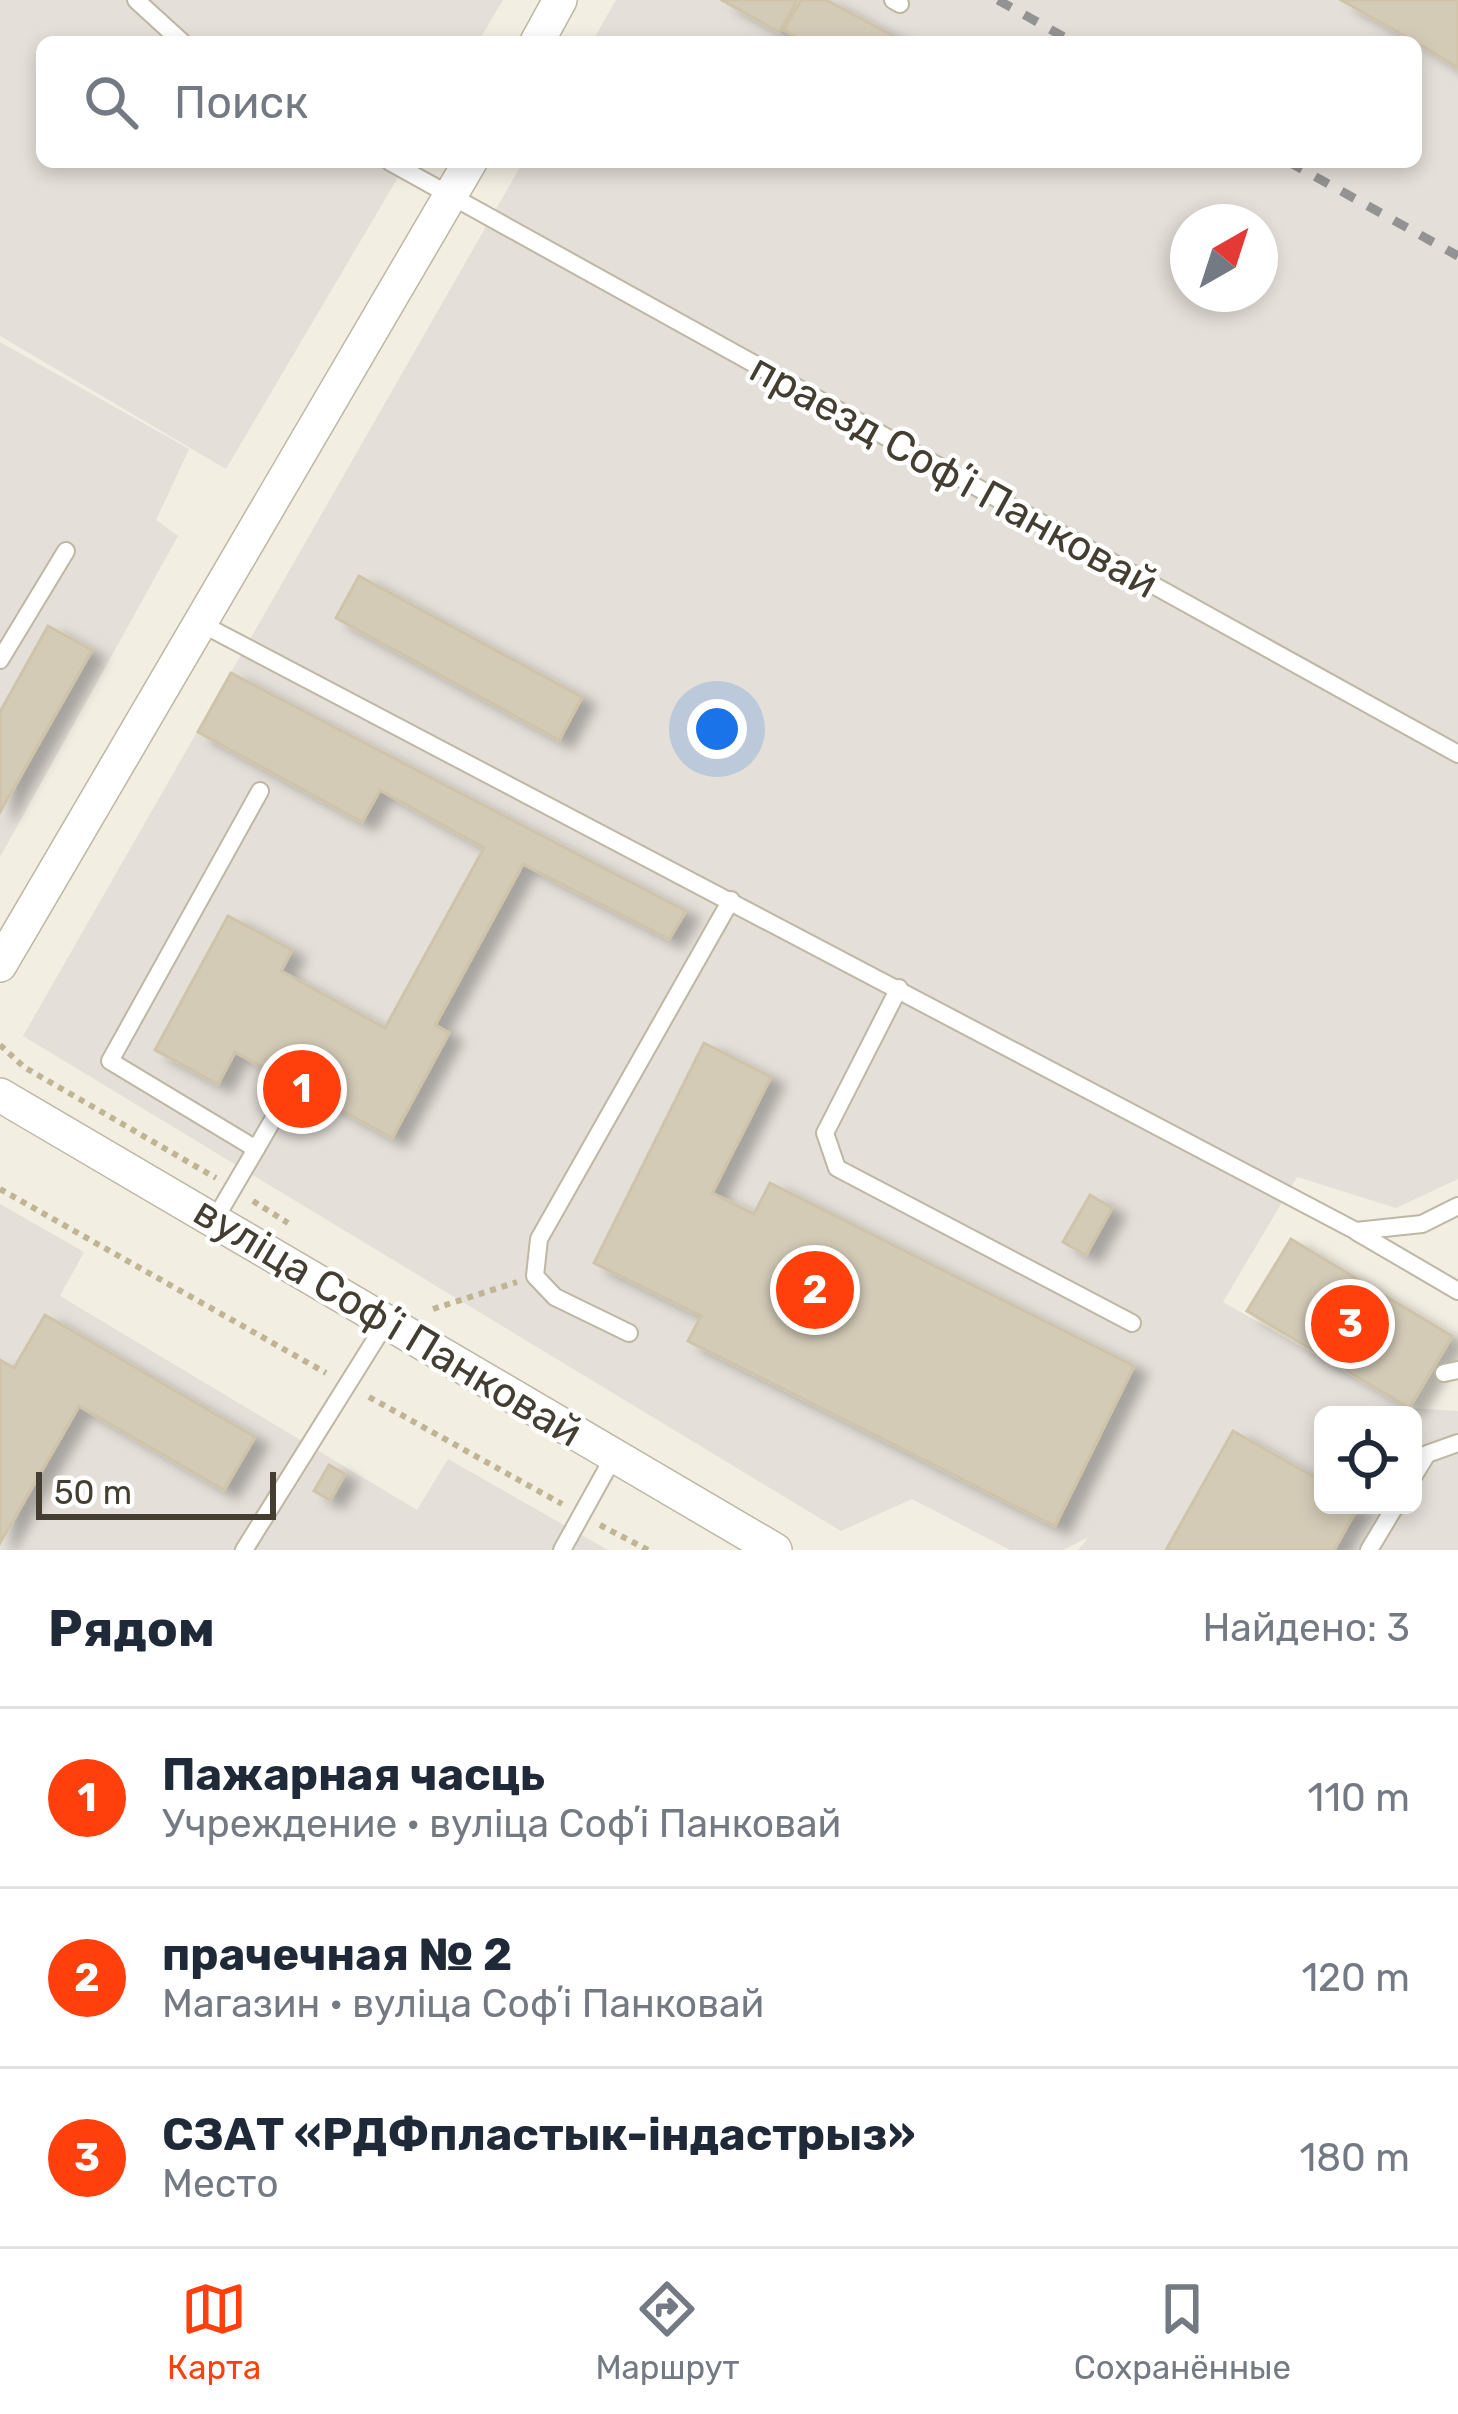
<!DOCTYPE html>
<html lang="ru">
<head>
<meta charset="utf-8">
<style>
	body { margin:0; font-family:Rubik,sans-serif; background:#f2f2f3; color:#1f2937 }
	.controls { position:absolute; right:36px; bottom:36px; display:grid; overflow:hidden; border-radius:18px; box-shadow:0 6px 18px #0003 }
	.controls button { width:108px; height:108px; display:grid; place-items:center; padding:0; border:0; border-bottom:3px solid #e0e1e3; background:#fff; color:#1f2937; font:60px sans-serif }
	.compass { position:absolute; left:1170px; top:204px; width:108px; height:108px; border-radius:50%; background:#fff; box-shadow:0 6px 18px #0003; rotate:39deg }
	.scale { position:absolute; left:36px; bottom:30px; width:240px; box-sizing:border-box; padding-left:12px; border:6px solid #443e32; border-top:0; font-size:33px; line-height:42px; white-space:nowrap; color:#443e32; -webkit-text-stroke:9px #fff; paint-order:stroke }
	.you { position:absolute; left:717px; top:729px; width:42px; height:42px; margin:-30px; border:9px solid #fff; border-radius:50%; background:#1a73e8; box-shadow:0 0 0 18px #1a73e833 }
	.badge { display:grid; place-items:center; width:78px; height:78px; border-radius:50%; background:#ff400c; color:#fff; font-size:39px; font-weight:700 }
	.pin { position:absolute; translate:-50% -50%; border:6px solid #fff; box-shadow:0 3px 12px #0006 }
	.list { margin:0; padding:0; list-style:none }
	h2 { display:flex; justify-content:space-between; align-items:center; height:156px; margin:0; padding:0 48px; font-size:51px }
	h2 small { font-size:39px; font-weight:400; color:#747a83 }
	.list li { display:grid; grid-template-columns:78px 1fr auto; gap:36px; align-items:center; box-sizing:border-box; height:180px; padding:0 48px; border-top:3px solid #e0e1e3 }
	.list b { display:block; font-size:45px; white-space:nowrap }
	.list p { margin:0; font-size:39px; white-space:nowrap; color:#747a83 }
	.list em { font-size:39px; font-style:normal; color:#747a83 }
	.icon { flex:none; width:66px; height:66px; fill:none; stroke:currentColor; stroke-width:2; stroke-linecap:round; stroke-linejoin:round }
	.map { position:relative; flex:none; width:1458px; height:1550px; overflow:hidden }
	.search { position:absolute; background:#fff; box-shadow:0 6px 18px #0003; left:36px; right:36px; top:36px; height:132px; display:flex; align-items:center; gap:30px; box-sizing:border-box; padding:0 42px; border-radius:18px; color:#747a83; font-size:45px }
	.sheet { height:696px; background:#fff }
	nav { display:flex; justify-content:space-around; align-items:center; box-sizing:border-box; height:168px; border-top:3px solid #e0e1e3; background:#fff; font-size:33px; color:#747a83 }
	nav a { display:grid; justify-items:center; gap:6px }
	nav .on { color:#ff400c }
	.map>svg:first-child { display:block }
	.industrial { fill:#e4dfd8; fill-rule:evenodd }
	.building { fill:#d4cbb7; stroke:#cfc3aa; stroke-width:3; filter:url(#shadow) }
	.lines { fill:none; stroke-linecap:round; stroke-linejoin:round }
	.lane-casing { stroke:#beb7a4; stroke-width:20 }
	.street-casing { stroke:#beb7a4; stroke-width:36 }
	.path { stroke:#c0b495; stroke-width:6; stroke-dasharray:6 6; stroke-linecap:butt }
	.lane { stroke:#fff; stroke-width:16 }
	.street { stroke:#fff; stroke-width:33 }
	.rail { stroke:#939393; stroke-width:9; stroke-dasharray:15 15; stroke-linecap:butt }
	.labels { text-anchor:middle; dominant-baseline:central; stroke-width:9; stroke-linejoin:round; paint-order:stroke }
	.street-label { font-size:42px; fill:#443e32; stroke:#fff }
</style>
</head>
<body>
<div class="map">
<svg width="1458" height="1550" viewBox="0 0 1458 1550">
	<defs>
		<filter id="shadow"><feDropShadow dx="13" dy="8" stdDeviation="6" flood-color="#0004"/></filter>
	</defs>
	<rect width="100%" height="100%" fill="#f2eee2"/>
	<g class="industrial">
		<path d="M0,0H503L478,42H42V162H407L226,469L0,336Z"/>
		<path d="M616,0H1458V1179L1396,1208L1297,1177L1223,1302L1408,1408L1458,1411V1550H1078L1089,1537L1063,1550H1010L912,1499L841,1531L23,1036L523,162H1416V42H592ZM1188,222H1260V294H1188ZM1323,1415H1413V1505H1323Z"/>
		<path d="M0,342L189,449L156,520L178,536L0,857Z"/>
		<path d="M0,1204L84,1252L60,1296L417,1510L448,1459L608,1550H0Z"/>
	</g>
	<g class="building">
		<path d="M722,0H797L779,32Z"/>
		<path d="M801,0H826L905,42H806L784,30Z"/>
		<path d="M1341,0H1458V68L1416,42Z"/>
		<path d="M359,576L582,697L559,740L336,618Z"/>
		<path d="M48,626L92,650L0,812V712Z"/>
		<path d="M231,673L686,911L669,939L523,864L435,1025L449,1033L392,1138L235,1052L218,1084L155,1050L228,916L292,950L281,971L385,1028L484,848L380,790L362,822L198,732Z"/>
		<path d="M704,1043L771,1077L712,1193L754,1214L770,1183L1134,1366L1055,1526L688,1341L701,1316L594,1263Z"/>
		<path d="M1090,1195L1112,1208L1086,1255L1063,1242Z"/>
		<path d="M1291,1239L1452,1336L1409,1408L1247,1311Z"/>
		<path d="M45,1315L255,1437L224,1490L79,1406L0,1543V1360L14,1368Z"/>
		<path d="M1233,1431L1323,1482V1505H1359L1334,1550H1166Z"/>
		<path d="M329,1465L345,1474L330,1500L314,1491Z"/>
	</g>
	<g class="lines">
		<g class="lane-casing">
			<g id="lane">
				<path d="M136,0L182,42"/>
				<path d="M893,0L900,4"/>
				<path d="M390,162L1458,754"/>
				<path d="M202,624L1356,1231L1422,1224L1458,1206"/>
				<path d="M0,660L66,551"/>
				<path d="M899,988L825,1133L837,1168L1132,1323"/>
				<path d="M256,1149L286,1097"/>
				<path d="M215,1219L256,1149L110,1061L260,791"/>
				<path d="M1357,1232L1458,1291"/>
				<path d="M629,1333L555,1297L535,1276L539,1239L731,900"/>
				<path d="M1444,1373L1458,1370"/>
				<path d="M1413,1477L1427,1454L1458,1443"/>
				<path d="M244,1550L387,1321"/>
				<path d="M562,1550L614,1456"/>
				<path d="M1369,1550L1396,1505"/>
			</g>
		</g>
		<g class="street-casing">
			<g id="street">
				<path d="M537,42L560,0"/>
				<path d="M0,965L470,162"/>
				<path d="M0,1095L775,1550"/>
			</g>
		</g>
		<g class="path">
			<path d="M0,1045L24,1067L216,1178"/>
			<path d="M0,1189L326,1373"/>
			<path d="M253,1201L288,1223"/>
			<path d="M433,1309L517,1282"/>
			<path d="M369,1397L562,1504"/>
			<path d="M600,1525L648,1550"/>
		</g>
		<use href="#lane" class="lane"/>
		<use href="#street" class="street"/>
		<g class="rail">
			<path d="M998,0L1073,42"/>
			<path d="M1289,162L1458,256"/>
		</g>
	</g>
	<g class="labels">
		<g class="street-label">
			<text transform="translate(954 476) rotate(29)">праезд Софʼі Панковай</text>
			<text transform="translate(388 1322) rotate(31)">вуліца Софʼі Панковай</text>
		</g>
	</g>
</svg>
<div class="controls">
<button><svg class="icon" aria-label="locate" viewBox="0 0 24 24"><circle cx="12" cy="12" r="6"/><path d="M12 2v4M12 18v4M2 12h4M18 12h4"/></svg></button>
</div>
<svg class="compass" viewBox="-18 -18 36 36"><path d="M0-13l5 13h-10z" fill="#e53935"/><path d="M0 13l5-13h-10z" fill="#747a83"/></svg>
<div class="scale">50 m</div>
<div class="you"></div>
<div class="pin badge" style="left:302px;top:1089px">1</div>
<div class="pin badge" style="left:815px;top:1290px">2</div>
<div class="pin badge" style="left:1350px;top:1324px">3</div>
<div class="search"><svg class="icon" aria-label="search" viewBox="0 0 24 24"><circle cx="10" cy="10" r="6"/><path d="M15 15l6 6"/></svg>Поиск</div>
</div>
<section class="sheet">
<h2>Рядом<small>Найдено: 3</small></h2>
<ul class="list">
<li><span class="badge">1</span><div><b>Пажарная часць</b><p>Учреждение · вуліца Софʼі Панковай</p></div><em>110 m</em></li>
<li><span class="badge">2</span><div><b>прачечная № 2</b><p>Магазин · вуліца Софʼі Панковай</p></div><em>120 m</em></li>
<li><span class="badge">3</span><div><b>СЗАТ «РДФпластык-індастрыз»</b><p>Место</p></div><em>180 m</em></li>
</ul>
</section>
<nav>
<a class="on"><svg class="icon" aria-label="map" viewBox="0 0 24 24"><path d="M3 6l6-2 6 2 6-2v14l-6 2-6-2-6 2zM9 4v14M15 6v14"/></svg>Карта</a>
<a><svg class="icon" aria-label="directions" viewBox="0 0 24 24"><path d="M12 3l9 9-9 9-9-9zM9 14v-3h6M13 9l2 2-2 2"/></svg>Маршрут</a>
<a><svg class="icon" aria-label="saved" viewBox="0 0 24 24"><path d="M7 4h10v16l-5-4-5 4z"/></svg>Сохранённые</a>
</nav>
</body>
</html>
